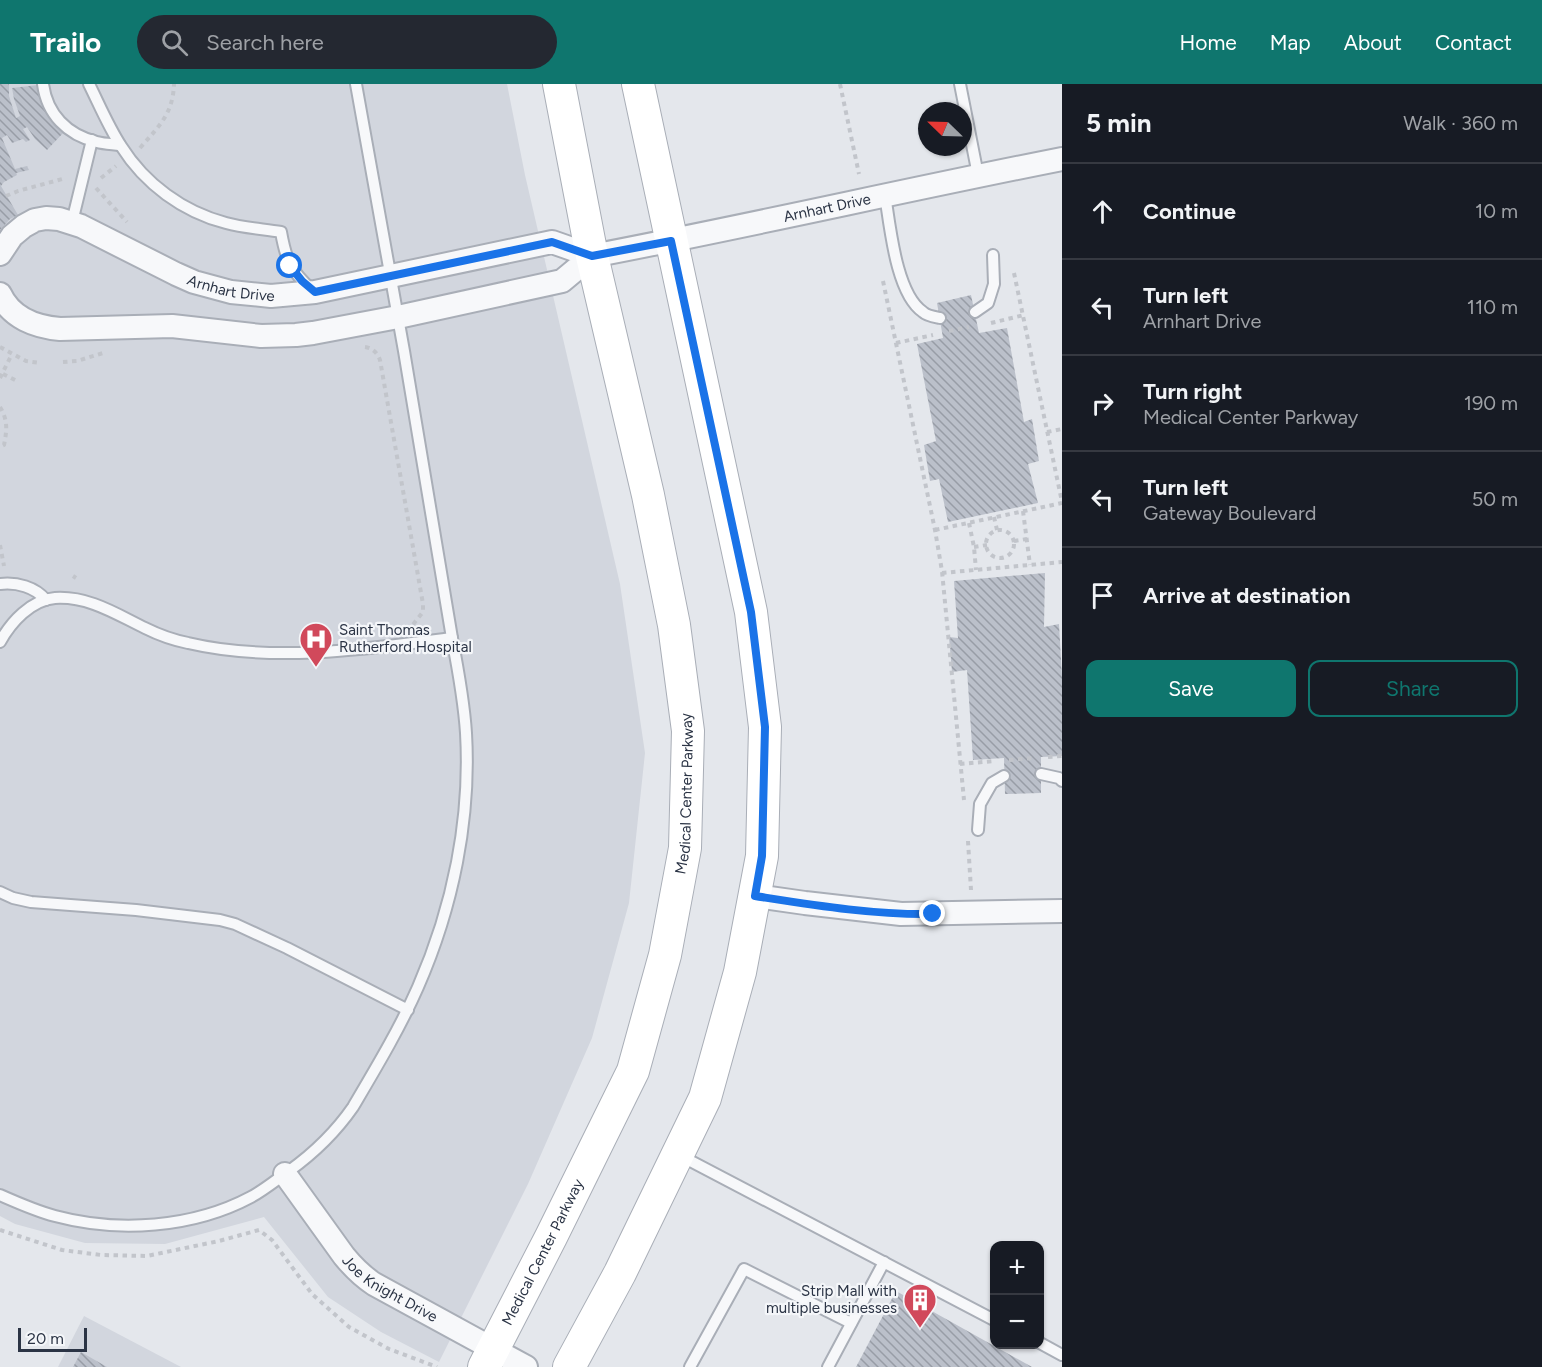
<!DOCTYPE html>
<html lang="en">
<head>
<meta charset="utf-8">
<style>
	body { margin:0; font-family:Figtree,sans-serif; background:#242831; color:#f1f3f6 }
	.controls { position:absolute; right:18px; bottom:18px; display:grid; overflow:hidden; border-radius:12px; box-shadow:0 2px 4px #0004 }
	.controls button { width:54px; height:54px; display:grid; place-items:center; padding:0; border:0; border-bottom:2px solid #363941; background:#171b24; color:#f1f3f6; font:30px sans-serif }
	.compass { position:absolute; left:918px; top:18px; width:54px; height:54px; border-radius:50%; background:#171b24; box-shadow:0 2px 4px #0004; rotate:293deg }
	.scale { position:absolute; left:18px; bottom:15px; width:69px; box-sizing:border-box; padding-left:6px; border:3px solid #2b3445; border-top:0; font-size:16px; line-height:21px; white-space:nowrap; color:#2b3445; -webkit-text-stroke:4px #f4f6f9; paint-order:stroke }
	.stop { position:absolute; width:18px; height:18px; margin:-14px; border:4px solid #1a73e8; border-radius:50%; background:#fff }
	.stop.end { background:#1a73e8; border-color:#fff; box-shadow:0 2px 6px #0008 }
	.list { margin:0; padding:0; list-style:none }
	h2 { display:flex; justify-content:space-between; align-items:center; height:78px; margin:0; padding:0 24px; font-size:26px }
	h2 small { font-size:20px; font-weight:400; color:#9ea1a6 }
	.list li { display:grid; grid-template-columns:39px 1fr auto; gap:18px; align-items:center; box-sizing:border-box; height:96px; padding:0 24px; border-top:2px solid #363941 }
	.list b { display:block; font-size:22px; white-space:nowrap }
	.list p { margin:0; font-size:20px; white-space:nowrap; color:#9ea1a6 }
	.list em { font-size:20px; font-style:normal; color:#9ea1a6 }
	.actions { display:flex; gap:12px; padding:18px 24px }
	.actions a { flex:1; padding:14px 0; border:2px solid #0f766e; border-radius:12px; text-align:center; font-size:21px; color:#0f766e }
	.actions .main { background:#0f766e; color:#fff }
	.icon { flex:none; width:33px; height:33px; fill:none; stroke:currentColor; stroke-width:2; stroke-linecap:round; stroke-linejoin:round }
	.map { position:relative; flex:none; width:1062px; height:1283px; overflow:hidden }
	header { display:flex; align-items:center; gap:36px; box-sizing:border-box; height:84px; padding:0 30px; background:#0f766e; color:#fff }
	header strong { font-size:28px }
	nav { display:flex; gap:33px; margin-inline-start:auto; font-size:21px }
	.search { width:420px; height:54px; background:#242831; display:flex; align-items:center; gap:15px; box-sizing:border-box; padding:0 21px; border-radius:33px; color:#9ea1a6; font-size:22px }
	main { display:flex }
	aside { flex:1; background:#171b24 }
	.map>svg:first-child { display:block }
	.built { fill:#d2d6de }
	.building { fill:url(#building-back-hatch) }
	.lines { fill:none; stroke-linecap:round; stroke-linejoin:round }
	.lane-casing { stroke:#a9aeb7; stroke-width:14 }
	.street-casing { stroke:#a9aeb7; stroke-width:26 }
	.secondary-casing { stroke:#a9aeb7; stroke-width:34 }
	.path { stroke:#c2c5cb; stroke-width:4; stroke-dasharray:4.5 4.5; stroke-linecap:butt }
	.lane { stroke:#f7f8fa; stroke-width:10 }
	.street { stroke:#f7f8fa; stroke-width:22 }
	.secondary { stroke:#fff; stroke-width:32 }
	.route { stroke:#1a73e8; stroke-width:8 }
	.labels { text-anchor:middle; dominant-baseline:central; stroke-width:4.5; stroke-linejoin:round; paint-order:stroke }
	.street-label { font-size:15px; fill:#2b3445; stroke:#f4f6f9 }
	.poi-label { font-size:15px; fill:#2b3445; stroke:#f4f6f9; text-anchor:start }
</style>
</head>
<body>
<header>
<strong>Trailo</strong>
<div class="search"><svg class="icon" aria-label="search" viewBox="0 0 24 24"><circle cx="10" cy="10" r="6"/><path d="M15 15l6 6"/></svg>Search here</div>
<nav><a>Home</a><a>Map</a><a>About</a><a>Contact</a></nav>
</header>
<main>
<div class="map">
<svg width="1062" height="1283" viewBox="0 0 1062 1283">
	<defs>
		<pattern id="building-back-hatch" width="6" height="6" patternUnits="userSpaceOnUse" patternTransform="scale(1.5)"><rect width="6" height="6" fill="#bbc0ca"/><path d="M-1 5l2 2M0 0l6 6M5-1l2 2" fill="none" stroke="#989da6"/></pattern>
	</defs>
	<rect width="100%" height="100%" fill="#e4e7ec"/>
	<g class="built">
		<path d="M0,0H507L525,91L620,500L645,669L629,819L592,954L528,1100L439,1278L381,1248L328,1213L264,1133L165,1160L85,1159L15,1140L0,1132Z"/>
		<path d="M84,1232L181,1283H58Z"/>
	</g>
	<g class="building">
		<path d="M0,0H9V12L16,34L20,32L14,15L12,4L38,1L65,47L47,66L35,55L27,43L23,45L30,56L26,58L23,55L12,59L7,51L2,54L15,85L27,82L29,86L16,89L17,91L4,98L1,102L18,131L10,135L0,146Z"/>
		<path d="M971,211L979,249L1007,244L1024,338L1032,335L1039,377L1028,380L1038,419L948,438L939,395L930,397L924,361L936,357L917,260L943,254L937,219Z"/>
		<path d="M1045,489L1044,543L1059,540L1062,593V672L1041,673V709L1005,710L1004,674L973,676L967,586L952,588L949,553L958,554L954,497Z"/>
		<path d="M896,1207L1032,1283H856Z"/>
		<path d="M81,1268L107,1283H73Z"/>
	</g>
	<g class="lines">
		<g class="lane-casing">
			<g id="lane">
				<path d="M43,0C47,30 67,51 97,58C104,60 112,60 120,61"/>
				<path d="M89,0C99,20 108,42 121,62C145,100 183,128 226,139C244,144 263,145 281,148C286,176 290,186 312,206"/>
				<path d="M960,0L978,91"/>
				<path d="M885,111C890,142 896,210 923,228C927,232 935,233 940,234"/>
				<path d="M72,138L92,56"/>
				<path d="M975,228L988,219L994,200L993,171"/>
				<path d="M0,500C17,498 35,503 46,516"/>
				<path d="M0,558C11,538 31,516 55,514C89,512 116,530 145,544C159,551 173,556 188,559C273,579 367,565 452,554"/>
				<path d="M1041,690L1059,694L1062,697"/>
				<path d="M978,746L980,720L992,699L1004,692"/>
				<path d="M0,808L13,814L31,818L136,826L220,836L235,840L287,864L408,926"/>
				<path d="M681,1072L994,1236"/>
				<path d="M0,1111C18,1119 36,1127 55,1132C118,1149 193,1144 251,1113C264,1106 276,1096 289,1087C314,1069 335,1049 353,1023C376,984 400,944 418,903C453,823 471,735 466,649C464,617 458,585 452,554L404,267L356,0"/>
				<path d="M1040,1259L1062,1271"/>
				<path d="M690,1283L744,1185L851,1239"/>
				<path d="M828,1283L884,1178"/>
			</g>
		</g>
		<g class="street-casing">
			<g id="street">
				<path id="s1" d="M0,170L12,152L24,142L35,136L46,134L59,135L81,142L176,190L194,198L231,208L271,212L315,208L552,158L592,172L562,197L398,233L313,249L296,251L261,252L172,242L60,245C36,243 11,234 0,210"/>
				<path id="s2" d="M592,172C749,142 905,106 1062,75"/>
				<path d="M755,812L805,819L901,830L1062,827"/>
				<path id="s3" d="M285,1090L344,1172C353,1183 362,1192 374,1200L526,1283"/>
			</g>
		</g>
		<g class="secondary-casing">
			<g id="secondary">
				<path id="s4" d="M484,1283L551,1153L633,987L665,871L685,764L688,647L674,541L648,411L592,172L559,0"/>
				<path d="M569,1283L620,1189L705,1014L740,888L762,772L765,643L751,528L638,0"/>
			</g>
		</g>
		<g class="path">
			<path d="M840,0L859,90"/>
			<path d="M140,64C159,42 173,30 174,0"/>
			<path d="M101,94L116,82"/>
			<path d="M96,104L127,138"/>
			<path d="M6,112L18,107L66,94"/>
			<path d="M1014,189L1062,418"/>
			<path d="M883,197L935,446L942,487L964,716"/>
			<path d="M991,239L1024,231"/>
			<path d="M949,247L969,243"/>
			<path d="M896,259L933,251"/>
			<path d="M0,263L26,277L40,279"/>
			<path d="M365,263C373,264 378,270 380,276L423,520V528L411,543"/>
			<path d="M63,278L77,277L103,269"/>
			<path d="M3,290L19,298"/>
			<path d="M0,294L12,270"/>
			<path d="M0,323C8,336 7,346 4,361L0,363"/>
			<path d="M1047,348L1062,345"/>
			<path d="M1023,427L1030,481"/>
			<path d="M994,433L997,446"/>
			<path d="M969,439L974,463L976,486"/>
			<path d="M935,446L1062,419"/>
			<circle cx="1000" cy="460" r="14"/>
			<path d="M1014,457L1027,455"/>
			<path d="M0,461L4,482"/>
			<path d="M974,463L987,461"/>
			<path d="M942,489L1062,478"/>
			<path d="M73,492L76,494"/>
			<path d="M1048,673L1062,672"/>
			<path d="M1009,676L1034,674"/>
			<path d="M960,680L995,677"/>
			<path d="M968,757L971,806"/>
			<path d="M0,1146L62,1166L101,1171L147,1172L219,1157L259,1146L272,1156L312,1210L349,1243L389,1265L437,1283"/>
		</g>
		<use href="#lane" class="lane"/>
		<use href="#street" class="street"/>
		<use href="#secondary" class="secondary"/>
	</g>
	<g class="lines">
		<path class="route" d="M290,182L302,197L315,208L552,158L592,172L671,157L751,528L765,643L762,772L755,812C813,821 873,831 933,830"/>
	</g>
	<defs>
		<g id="hospital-pin" transform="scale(1.725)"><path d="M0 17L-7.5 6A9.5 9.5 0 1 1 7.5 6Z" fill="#d1495b" stroke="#f4f6f9"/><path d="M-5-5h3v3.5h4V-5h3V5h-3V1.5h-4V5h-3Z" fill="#fff"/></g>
		<g id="building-pin" transform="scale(1.725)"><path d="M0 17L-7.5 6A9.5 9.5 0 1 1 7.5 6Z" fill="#d1495b" stroke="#f4f6f9"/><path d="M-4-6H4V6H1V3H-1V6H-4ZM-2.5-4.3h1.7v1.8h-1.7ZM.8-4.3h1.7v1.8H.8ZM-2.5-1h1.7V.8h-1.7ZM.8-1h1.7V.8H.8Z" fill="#fff"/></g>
	</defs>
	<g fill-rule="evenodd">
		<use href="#hospital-pin" x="316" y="555"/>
		<use href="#building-pin" x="920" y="1216"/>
	</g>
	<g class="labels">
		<g class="street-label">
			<text stroke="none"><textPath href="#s2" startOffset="240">Arnhart Drive</textPath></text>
			<text stroke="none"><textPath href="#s1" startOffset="261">Arnhart Drive</textPath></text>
			<text stroke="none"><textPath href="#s4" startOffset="615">Medical Center Parkway</textPath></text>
			<text stroke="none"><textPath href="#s4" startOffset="129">Medical Center Parkway</textPath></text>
			<text stroke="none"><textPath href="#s3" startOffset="158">Joe Knight Drive</textPath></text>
		</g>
		<g class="poi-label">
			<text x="339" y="546">Saint Thomas<tspan x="339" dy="17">Rutherford Hospital</tspan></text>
			<text x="897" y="1207" text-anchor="end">Strip Mall with<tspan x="897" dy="17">multiple businesses</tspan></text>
		</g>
	</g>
</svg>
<div class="controls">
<button>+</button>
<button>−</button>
</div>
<svg class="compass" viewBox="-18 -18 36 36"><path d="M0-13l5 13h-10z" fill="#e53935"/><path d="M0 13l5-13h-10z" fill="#9ea1a6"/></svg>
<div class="scale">20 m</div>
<div class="stop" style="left:290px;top:182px"></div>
<div class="stop end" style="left:933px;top:830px"></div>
</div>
<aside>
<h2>5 min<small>Walk · 360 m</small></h2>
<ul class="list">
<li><svg class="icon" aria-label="ahead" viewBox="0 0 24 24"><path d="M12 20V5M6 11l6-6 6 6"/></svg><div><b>Continue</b></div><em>10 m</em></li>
<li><svg class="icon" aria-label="left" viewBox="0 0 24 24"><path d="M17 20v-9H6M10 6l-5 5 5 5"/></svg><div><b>Turn left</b><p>Arnhart Drive</p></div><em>110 m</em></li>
<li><svg class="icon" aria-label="right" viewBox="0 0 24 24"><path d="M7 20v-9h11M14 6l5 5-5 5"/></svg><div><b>Turn right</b><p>Medical Center Parkway</p></div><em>190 m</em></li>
<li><svg class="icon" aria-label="left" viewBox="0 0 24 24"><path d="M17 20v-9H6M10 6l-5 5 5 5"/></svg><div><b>Turn left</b><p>Gateway Boulevard</p></div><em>50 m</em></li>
<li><svg class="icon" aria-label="arrive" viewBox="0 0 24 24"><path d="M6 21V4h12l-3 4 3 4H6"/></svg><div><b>Arrive at destination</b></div></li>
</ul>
<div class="actions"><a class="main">Save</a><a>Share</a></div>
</aside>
</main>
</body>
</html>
